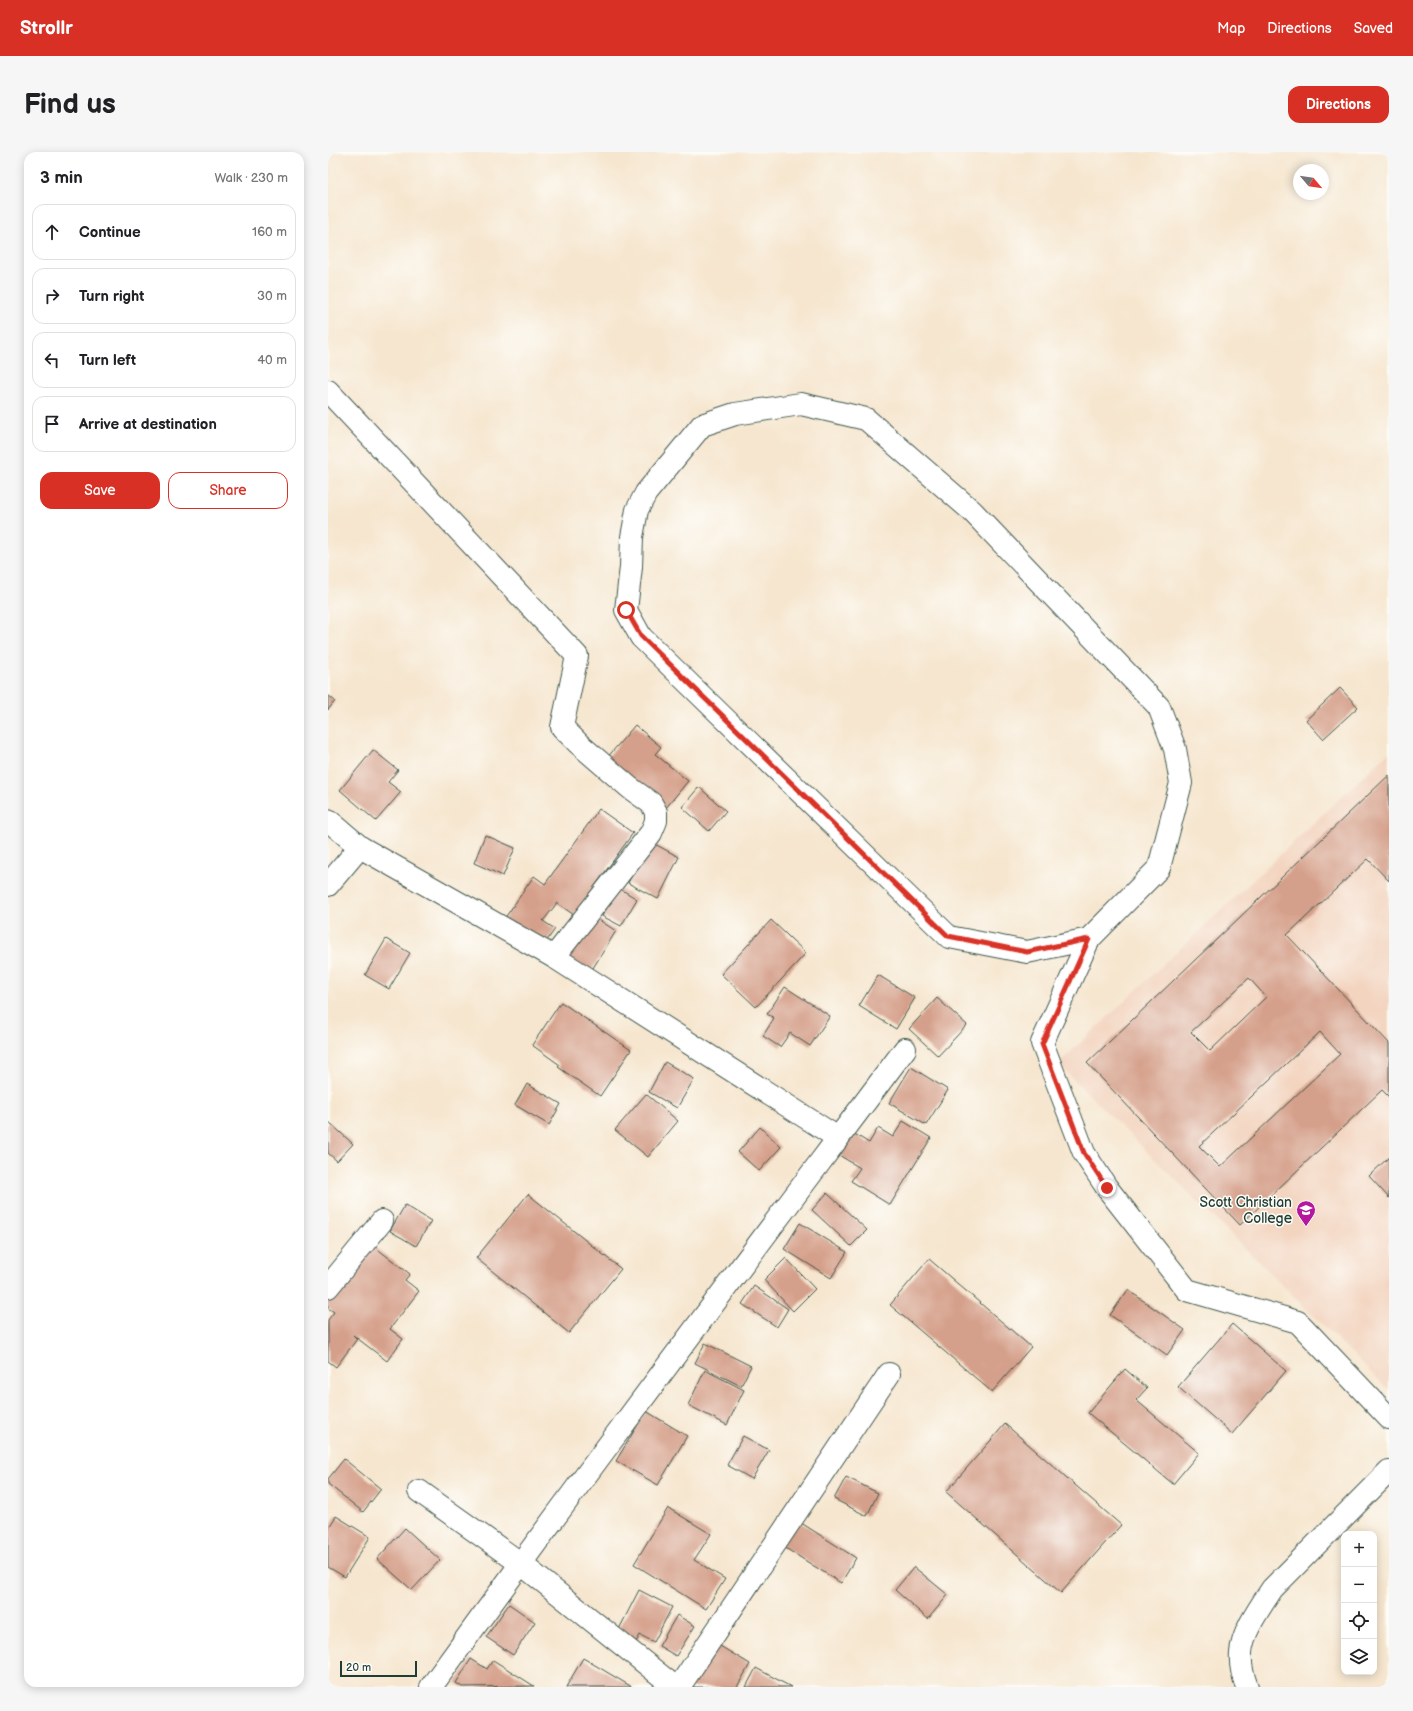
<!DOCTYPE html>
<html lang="en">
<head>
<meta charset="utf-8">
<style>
	body { margin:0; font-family:"Balsamiq Sans",sans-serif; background:#f6f6f6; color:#202124 }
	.controls { position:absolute; right:12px; bottom:12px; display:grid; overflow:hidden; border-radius:8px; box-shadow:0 2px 10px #0003 }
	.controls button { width:36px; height:36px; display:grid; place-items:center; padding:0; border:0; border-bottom:1px solid #e0e0e0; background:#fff; color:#202124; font:20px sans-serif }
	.compass { position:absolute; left:965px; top:12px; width:36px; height:36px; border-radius:50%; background:#fff; box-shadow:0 2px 10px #0003; rotate:119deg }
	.scale { position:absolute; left:12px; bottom:10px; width:77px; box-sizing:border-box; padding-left:4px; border:2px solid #1f3d34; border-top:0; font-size:11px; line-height:14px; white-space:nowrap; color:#1f3d34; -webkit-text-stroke:3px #fdfcf7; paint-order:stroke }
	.stop { position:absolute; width:12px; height:12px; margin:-9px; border:3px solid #d93025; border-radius:50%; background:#fff }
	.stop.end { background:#d93025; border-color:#fff; box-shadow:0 1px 4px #0008 }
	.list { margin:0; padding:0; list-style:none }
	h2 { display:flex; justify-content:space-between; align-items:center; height:52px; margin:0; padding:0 16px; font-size:17px }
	h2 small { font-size:13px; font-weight:400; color:#757577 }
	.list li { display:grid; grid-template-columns:26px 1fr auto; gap:12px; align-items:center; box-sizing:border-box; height:56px; margin:0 8px 8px; padding:0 8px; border:1px solid #e0e0e0; border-radius:12px }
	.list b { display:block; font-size:15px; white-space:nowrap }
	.list em { font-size:13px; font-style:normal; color:#757577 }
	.actions { display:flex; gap:8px; padding:12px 16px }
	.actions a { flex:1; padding:9px 0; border:1px solid #d93025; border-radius:12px; text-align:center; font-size:14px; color:#d93025 }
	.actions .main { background:#d93025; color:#fff }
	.icon { flex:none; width:22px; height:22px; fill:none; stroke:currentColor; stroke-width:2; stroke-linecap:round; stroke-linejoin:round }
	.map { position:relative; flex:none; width:1061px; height:1535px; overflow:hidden; border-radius:12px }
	header { display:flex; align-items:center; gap:24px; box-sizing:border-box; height:56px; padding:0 20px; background:#d93025; color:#fff }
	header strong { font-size:19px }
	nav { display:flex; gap:22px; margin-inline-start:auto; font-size:14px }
	.intro { display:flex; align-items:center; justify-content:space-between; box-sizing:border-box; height:96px; padding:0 24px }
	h1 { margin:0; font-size:28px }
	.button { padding:10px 18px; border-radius:12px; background:#d93025; color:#fff; font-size:14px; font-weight:700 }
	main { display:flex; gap:24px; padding:0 24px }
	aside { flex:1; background:#fff; border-radius:12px; box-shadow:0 2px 10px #0003 }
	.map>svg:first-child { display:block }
	.built { fill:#f3d4bf }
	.building { fill:#d5a08b; fill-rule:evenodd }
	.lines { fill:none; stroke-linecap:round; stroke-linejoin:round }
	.minor-casing { stroke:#3f564b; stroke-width:24 }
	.minor { stroke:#fff; stroke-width:22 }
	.route { stroke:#d93025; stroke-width:5 }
	.labels { text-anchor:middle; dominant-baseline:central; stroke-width:3; stroke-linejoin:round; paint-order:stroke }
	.poi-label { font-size:14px; fill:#1f3d34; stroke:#fdfcf7; text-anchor:end }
</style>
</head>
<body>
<header>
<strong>Strollr</strong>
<nav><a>Map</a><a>Directions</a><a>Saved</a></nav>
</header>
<div class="intro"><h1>Find us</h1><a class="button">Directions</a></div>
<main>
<aside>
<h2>3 min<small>Walk · 230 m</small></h2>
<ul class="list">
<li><svg class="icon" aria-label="ahead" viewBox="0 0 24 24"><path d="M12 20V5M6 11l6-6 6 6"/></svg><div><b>Continue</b></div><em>160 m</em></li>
<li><svg class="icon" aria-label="right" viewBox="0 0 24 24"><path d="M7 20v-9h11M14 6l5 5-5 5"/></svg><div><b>Turn right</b></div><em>30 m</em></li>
<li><svg class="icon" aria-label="left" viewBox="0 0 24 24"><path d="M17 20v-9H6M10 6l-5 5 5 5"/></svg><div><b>Turn left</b></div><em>40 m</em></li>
<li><svg class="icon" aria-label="arrive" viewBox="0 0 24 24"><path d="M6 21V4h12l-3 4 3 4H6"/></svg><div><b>Arrive at destination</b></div></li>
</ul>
<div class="actions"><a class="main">Save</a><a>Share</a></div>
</aside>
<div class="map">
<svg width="1061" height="1535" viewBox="0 0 1061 1535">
	<rect width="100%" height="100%" fill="#fdfcf7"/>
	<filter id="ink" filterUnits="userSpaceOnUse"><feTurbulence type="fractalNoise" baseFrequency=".025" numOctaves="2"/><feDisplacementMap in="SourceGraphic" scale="8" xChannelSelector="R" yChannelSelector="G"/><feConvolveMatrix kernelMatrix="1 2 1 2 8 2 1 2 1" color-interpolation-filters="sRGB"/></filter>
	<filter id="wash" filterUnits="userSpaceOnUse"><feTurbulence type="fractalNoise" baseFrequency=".012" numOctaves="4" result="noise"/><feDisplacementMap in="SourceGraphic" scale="16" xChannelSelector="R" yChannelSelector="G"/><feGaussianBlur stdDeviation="0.9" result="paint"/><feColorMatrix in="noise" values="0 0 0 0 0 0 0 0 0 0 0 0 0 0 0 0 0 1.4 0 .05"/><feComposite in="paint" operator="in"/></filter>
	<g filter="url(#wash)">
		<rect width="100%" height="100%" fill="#f6e6cf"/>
		<path class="built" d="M1061,600V1238L730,912Z"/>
		<g id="blocks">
			<g class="building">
				<path d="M1012,536L1030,555L995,587L978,568Z"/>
				<path d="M0,543L7,549L0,558Z"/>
				<path d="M307,573L333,595L327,602L360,629L337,657L278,607Z"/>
				<path d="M45,598L70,618L60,630L73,640L48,669L12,638Z"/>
				<path d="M1061,623V729L1040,707L959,783L1061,891V945L1054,938L912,1073L759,911ZM921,826L938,845L882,899L863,880ZM992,880L1012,902L892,1015L871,994Z"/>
				<path d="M371,635L398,659L381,679L354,655Z"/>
				<path d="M271,657L305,681L246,763L229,751L215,769L227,777L211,800L172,773L206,724L217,732Z"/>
				<path d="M157,683L187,696L175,724L146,711Z"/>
				<path d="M321,689L351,705L330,747L300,731Z"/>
				<path d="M291,736L309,747L293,774L274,764Z"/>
				<path d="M265,764L288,779L260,824L237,810Z"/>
				<path d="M443,768L478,801L428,855L393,822Z"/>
				<path d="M58,787L82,801L61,837L37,823Z"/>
				<path d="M550,823L587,846L568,877L531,854Z"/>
				<path d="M457,835L502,864L482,894L462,881L452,895L435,884L446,866L439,862Z"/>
				<path d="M609,846L639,873L610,904L581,877Z"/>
				<path d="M233,850L303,898L272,944L230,915L232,913L204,893Z"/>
				<path d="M337,910L366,927L349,956L321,940Z"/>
				<path d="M583,915L620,938L598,973L561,951Z"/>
				<path d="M199,932L233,952L221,973L187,953Z"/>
				<path d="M318,942L350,969L320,1005L287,978Z"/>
				<path d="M0,969L25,992L9,1009L0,1001Z"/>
				<path d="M575,969L603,986L562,1053L523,1029L532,1016L511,1003L525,981L541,991L550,976L565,985Z"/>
				<path d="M432,975L453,995L431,1019L410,1000Z"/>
				<path d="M1061,1005V1046L1041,1024Z"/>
				<path d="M499,1041L539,1078L523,1094L484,1058Z"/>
				<path d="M200,1042L293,1117L241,1181L148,1106Z"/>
				<path d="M77,1053L103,1069L88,1094L62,1079Z"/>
				<path d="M472,1071L519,1100L503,1126L456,1097Z"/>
				<path d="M39,1089L82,1122L77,1128L91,1139L62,1177L75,1187L59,1209L25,1183L29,1187L8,1215L0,1209V1168L6,1160L0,1156V1140Z"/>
				<path d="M458,1106L487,1137L465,1159L436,1128Z"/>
				<path d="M601,1107L703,1195L664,1240L562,1153Z"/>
				<path d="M426,1134L460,1157L449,1175L414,1152Z"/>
				<path d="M800,1138L857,1178L839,1203L782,1163Z"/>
				<path d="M904,1172L958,1219L904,1282L850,1235Z"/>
				<path d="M377,1191L423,1214L413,1234L367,1211Z"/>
				<path d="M797,1217L819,1236L808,1248L871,1301L845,1332L760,1261Z"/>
				<path d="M377,1218L416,1238L399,1273L360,1253Z"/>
				<path d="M318,1259L359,1284L330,1333L288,1309Z"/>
				<path d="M677,1272L793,1373L733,1441L618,1340Z"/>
				<path d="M415,1284L441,1298L424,1327L399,1313Z"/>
				<path d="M16,1307L53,1337L35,1360L0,1332V1327Z"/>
				<path d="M518,1325L550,1341L539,1364L506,1347Z"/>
				<path d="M340,1356L383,1382L366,1408L397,1427L378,1457L306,1412Z"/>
				<path d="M8,1364L42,1385L17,1425L0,1415V1377Z"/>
				<path d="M467,1367L528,1406L513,1431L451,1392Z"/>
				<path d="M77,1376L112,1408L84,1438L49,1407Z"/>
				<path d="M586,1415L620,1443L600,1467L567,1438Z"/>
				<path d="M311,1438L344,1455L326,1490L312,1483L303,1499L285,1489Z"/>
				<path d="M181,1452L207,1470L185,1503L158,1485Z"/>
				<path d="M349,1463L367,1474L348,1504L331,1494Z"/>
				<path d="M387,1491L422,1512L409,1535H360Z"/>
				<path d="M255,1506L304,1535H238Z"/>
				<path d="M143,1507L159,1517L165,1508L206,1534L134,1535L128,1531Z"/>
				<path d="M428,1516L463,1535H418Z"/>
			</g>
		</g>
	</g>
	<g filter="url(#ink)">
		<use href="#blocks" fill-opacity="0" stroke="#3f564b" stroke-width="1"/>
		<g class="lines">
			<g class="minor-casing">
				<g id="minor">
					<path d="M0,239L249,504L234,575L251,592L302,636L323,651L328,660V669L323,681L226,805"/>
					<path d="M0,668L32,695L226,805L510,986"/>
					<path d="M0,733L32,695"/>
					<path d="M761,787L699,800L621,785L313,485L298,458L303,415L304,385L309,358L318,341L374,273L407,262L473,252L538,267L644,359L831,555L847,597L853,631L831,716L761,787L714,891L756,1001L779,1036L859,1138L970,1170L1061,1266"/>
					<path d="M0,1135L54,1069"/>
					<path d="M91,1339L192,1411L347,1535"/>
					<path d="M103,1535C258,1320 418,1109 577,897"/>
					<path d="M351,1535L561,1222"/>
					<path d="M919,1535C915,1525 912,1512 913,1501C914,1480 933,1454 944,1437L1061,1319"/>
				</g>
			</g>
			<use href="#minor" class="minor"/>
		</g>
	</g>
	<g class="lines" filter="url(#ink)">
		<path class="route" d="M298,458L313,484L620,784L699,800L761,787L714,892L756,1001L779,1036"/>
	</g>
	<defs>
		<g id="school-pin" transform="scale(1)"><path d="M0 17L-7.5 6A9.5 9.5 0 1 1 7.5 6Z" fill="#b5179e" stroke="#fdfcf7"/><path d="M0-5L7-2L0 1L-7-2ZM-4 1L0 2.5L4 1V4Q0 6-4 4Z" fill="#fff"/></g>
	</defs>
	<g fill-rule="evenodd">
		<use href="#school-pin" x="978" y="1058"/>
	</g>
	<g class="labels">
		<g class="poi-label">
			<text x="964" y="1050">Scott Christian<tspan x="964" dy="16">College</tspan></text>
		</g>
	</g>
</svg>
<div class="controls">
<button>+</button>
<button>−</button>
<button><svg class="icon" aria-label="locate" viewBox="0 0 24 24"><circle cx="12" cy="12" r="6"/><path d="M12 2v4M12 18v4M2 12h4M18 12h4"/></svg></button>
<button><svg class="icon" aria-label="layers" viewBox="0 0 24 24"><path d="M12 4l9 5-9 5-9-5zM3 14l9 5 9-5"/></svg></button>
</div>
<svg class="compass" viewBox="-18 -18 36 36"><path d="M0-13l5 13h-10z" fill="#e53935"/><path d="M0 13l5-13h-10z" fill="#757577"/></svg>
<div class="scale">20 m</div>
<div class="stop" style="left:298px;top:458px"></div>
<div class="stop end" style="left:779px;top:1036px"></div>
</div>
</main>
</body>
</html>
